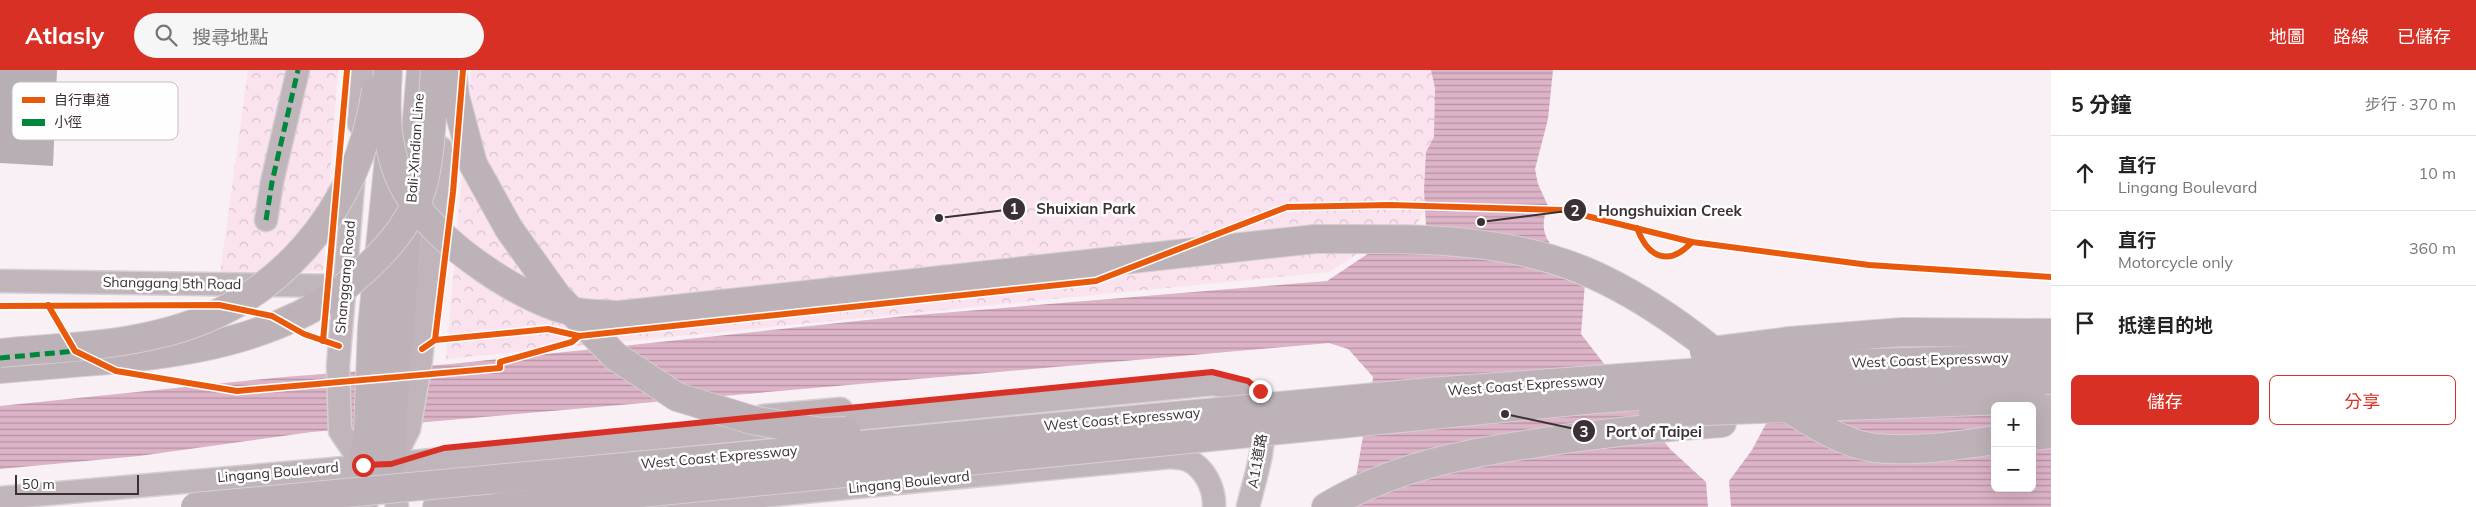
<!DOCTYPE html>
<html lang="zh-TW">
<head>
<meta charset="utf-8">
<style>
	body { margin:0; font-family:Mulish,"Noto Sans TC",sans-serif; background:#f6f6f6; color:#222 }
	.controls { position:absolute; right:15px; bottom:15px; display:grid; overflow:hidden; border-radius:8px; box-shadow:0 5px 20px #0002 }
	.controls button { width:45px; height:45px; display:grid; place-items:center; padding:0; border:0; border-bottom:1px solid #e0e0e0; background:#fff; color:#222; font:25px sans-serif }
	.scale { position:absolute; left:15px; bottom:12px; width:124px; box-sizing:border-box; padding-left:5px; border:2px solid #3b3035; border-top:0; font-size:14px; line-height:18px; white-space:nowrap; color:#3b3035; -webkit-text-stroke:4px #fefefe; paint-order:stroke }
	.stop { position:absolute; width:15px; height:15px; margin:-11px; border:4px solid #d93025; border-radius:50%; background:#fff }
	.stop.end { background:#d93025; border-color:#fff; box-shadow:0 1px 5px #0008 }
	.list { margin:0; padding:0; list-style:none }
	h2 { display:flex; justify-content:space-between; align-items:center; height:65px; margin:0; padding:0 20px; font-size:21px }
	h2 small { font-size:16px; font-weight:400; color:#767676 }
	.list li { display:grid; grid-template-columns:32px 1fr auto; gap:15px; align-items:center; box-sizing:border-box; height:75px; padding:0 20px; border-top:1px solid #e0e0e0 }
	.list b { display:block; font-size:19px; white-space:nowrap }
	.list p { margin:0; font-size:16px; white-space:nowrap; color:#767676 }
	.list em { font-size:16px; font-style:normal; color:#767676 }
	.actions { display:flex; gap:10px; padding:15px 20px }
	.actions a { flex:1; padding:11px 0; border:1px solid #d93025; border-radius:8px; text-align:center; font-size:18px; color:#d93025 }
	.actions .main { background:#d93025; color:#fff }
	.icon { flex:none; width:28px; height:28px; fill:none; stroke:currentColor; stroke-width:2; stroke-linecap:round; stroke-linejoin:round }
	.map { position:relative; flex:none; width:2051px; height:437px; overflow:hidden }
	header { display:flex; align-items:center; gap:30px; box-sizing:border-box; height:70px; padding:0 25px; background:#d93025; color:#fff }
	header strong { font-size:24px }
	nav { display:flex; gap:28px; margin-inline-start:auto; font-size:18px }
	.search { width:350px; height:45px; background:#f6f6f6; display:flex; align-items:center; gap:12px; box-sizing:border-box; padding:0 18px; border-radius:28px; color:#767676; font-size:19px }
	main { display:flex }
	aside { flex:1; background:#fff }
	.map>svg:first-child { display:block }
	.park { fill:url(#park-crowns) }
	.water { fill:url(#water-rules); fill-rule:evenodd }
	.pier { fill:#f8f0f4 }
	.building { fill:#b7afb3 }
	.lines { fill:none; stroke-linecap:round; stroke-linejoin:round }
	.minor-casing { stroke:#d5ced2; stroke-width:25 }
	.highway-casing { stroke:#d5ced2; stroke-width:30 }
	.minor { stroke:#bfb5ba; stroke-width:22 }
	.highway { stroke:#bcb2b8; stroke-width:28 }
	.highway-bridge-casing { stroke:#d5ced2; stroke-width:30; stroke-linecap:butt }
	.highway-bridge { stroke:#bcb2b8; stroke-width:28 }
	.quiet { stroke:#00873e; stroke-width:5; stroke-dasharray:10 5; stroke-linecap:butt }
	.cycleway-casing { stroke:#fefefe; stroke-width:9 }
	.cycleway { stroke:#e8590c; stroke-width:6 }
	.route { stroke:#d93025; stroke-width:6 }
	.labels { text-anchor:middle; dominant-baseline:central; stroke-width:5; stroke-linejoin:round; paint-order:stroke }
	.street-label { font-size:14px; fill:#3b3035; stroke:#fefefe }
	.key { fill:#fefefe; stroke:#c4c0c2; stroke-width:1 }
	.key-label { font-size:14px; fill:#3b3035 }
	.leader { fill:none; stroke:#3b3035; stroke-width:2 }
	.callout-dot { fill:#3b3035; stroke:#fefefe; stroke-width:2 }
	.mark-label { font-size:15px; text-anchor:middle; font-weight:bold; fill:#fff }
	.callout-label { font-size:15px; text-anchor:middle; font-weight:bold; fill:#3b3035; stroke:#fefefe; stroke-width:5; stroke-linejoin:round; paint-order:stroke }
</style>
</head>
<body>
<header>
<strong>Atlasly</strong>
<div class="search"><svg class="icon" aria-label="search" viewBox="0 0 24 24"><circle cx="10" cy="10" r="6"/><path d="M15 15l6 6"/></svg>搜尋地點</div>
<nav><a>地圖</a><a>路線</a><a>已儲存</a></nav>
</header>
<main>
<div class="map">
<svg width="2051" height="437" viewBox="0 0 2051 437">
	<defs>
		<pattern id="park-crowns" width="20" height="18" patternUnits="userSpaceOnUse" patternTransform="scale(1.25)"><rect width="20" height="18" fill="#fae3ee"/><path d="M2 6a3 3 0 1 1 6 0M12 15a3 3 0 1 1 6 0" fill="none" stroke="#d7c3cd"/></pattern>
		<pattern id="water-rules" width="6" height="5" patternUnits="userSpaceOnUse" patternTransform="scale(1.25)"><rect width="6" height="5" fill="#ddb3c8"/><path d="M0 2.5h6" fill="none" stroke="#b492a3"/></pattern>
	</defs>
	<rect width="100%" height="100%" fill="#f8f0f4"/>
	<g class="park">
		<path d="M248,0H338L323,201L220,204Z"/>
		<path d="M471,0H1448L1431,130L1409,166L1372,174L1329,202L446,289Z"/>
	</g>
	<g class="water">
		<path d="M1431,0H1553L1548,49L1535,99L1538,114L1548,136C1533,172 1560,184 1586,200L1581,264L1670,379L1706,412L1708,437H1351L1373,307L1348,279L1329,273L312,362L139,386L0,399V336L284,307L451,294L905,246L1327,211L1372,181L1429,157L1426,156L1424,120L1426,82L1434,67L1435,18Z"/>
		<path d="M2051,253V437H1731L1729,411L1752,380L1817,258ZM1995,336H2032V418H1995Z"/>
	</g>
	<path class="pier" d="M1348,279L1373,307L1356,391L1370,307L1347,282Z"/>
	<path class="building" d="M0,0H57L53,96L0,93Z"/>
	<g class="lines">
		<g class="minor-casing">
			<g id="minor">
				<path d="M359,54L363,0"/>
				<path d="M354,103L338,296L340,361L363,395L362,406"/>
				<path d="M266,150L272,112L298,0"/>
				<path d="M0,211L345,216"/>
				<path d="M763,346L841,339"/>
				<path d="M823,352L1213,314C1287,326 1260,386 1248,437"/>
				<path d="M392,402L397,437"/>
				<path d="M0,428L391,394L769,357"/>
				<path d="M363,437L391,394L409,359L421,290L441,78"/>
				<path d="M646,437L1171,387C1176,388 1183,388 1188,390C1205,398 1215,419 1214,437"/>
			</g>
		</g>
		<g class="highway-casing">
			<g id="highway">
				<path d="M0,299C114,288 238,290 336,224"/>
				<path d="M2032,340L2051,339"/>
				<path d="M2032,366L2051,364"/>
				<path d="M391,394V362L421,0"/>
				<path d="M363,395L368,363L372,257L390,78"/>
				<path d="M437,437L525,427"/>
				<path d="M1326,437C1394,396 1467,383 1544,372C1603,363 1663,357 1722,353"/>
			</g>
		</g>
		<use href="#minor" class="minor"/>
		<use href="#highway" class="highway"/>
		<g class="highway-bridge-casing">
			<g id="highway-bridge">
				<path d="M388,0C385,41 385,85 407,122C434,170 505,218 556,237C576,244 599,244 620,245L1315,169C1409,169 1506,165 1594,205C1629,221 1662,242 1693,265C1739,300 1818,371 1875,378C1915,382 1955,376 1995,370"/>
				<path d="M452,0L455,26L473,94L509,159L557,226L615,286L677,327L752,350L821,362L846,361"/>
				<path d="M336,224C373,195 412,158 424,111C432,75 432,36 435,0"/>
				<path d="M1704,282L1790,271L1902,262L2051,263"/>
				<path d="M0,283C51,278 104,277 154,265C277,238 358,141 376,20"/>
				<path d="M1653,343L2032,329"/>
				<path d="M195,437L1430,322L1799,295L2051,288"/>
				<path d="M499,437L1595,329L1799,315L2051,310"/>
			</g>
		</g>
		<use href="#highway-bridge" class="highway-bridge"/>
		<g class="quiet">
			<path d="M266,150L272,112L298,0"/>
			<path d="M0,288L75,281"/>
		</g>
		<g class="cycleway-casing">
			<g id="cycleway">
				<path d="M1637,158C1648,188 1669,197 1692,172"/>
				<path d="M48,235L75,281L116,301L237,321L500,298V292L572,272L579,266L1096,211L1287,137L1390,135L1562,140L1692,172L1869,195L2051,207"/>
				<path d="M0,236L219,235L272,246L304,264L339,276"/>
				<path d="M435,270L453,122L463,0"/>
				<path d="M323,271L347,0"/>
				<path d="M422,279L435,270L548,259L579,266"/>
			</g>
		</g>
		<use href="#cycleway" class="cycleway"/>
	</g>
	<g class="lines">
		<path class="route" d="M363,395L391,394L444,378L1212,302L1248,311L1260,321"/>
	</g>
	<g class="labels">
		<g class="street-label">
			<text transform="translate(415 78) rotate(-86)">Bali-Xindian Line</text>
			<text transform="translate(345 207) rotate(-85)">Shanggang Road</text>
			<text transform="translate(172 213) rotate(1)">Shanggang 5th Road</text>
			<text transform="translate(1930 290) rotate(-2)">West Coast Expressway</text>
			<text transform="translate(1526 315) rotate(-4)">West Coast Expressway</text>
			<text transform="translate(1122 349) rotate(-5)">West Coast Expressway</text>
			<text transform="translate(719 387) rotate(-5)">West Coast Expressway</text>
			<text transform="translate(1257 391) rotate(-80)">A11道路</text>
			<text transform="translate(278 402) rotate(-5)">Lingang Boulevard</text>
			<text transform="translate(909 412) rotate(-6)">Lingang Boulevard</text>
		</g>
	</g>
	<rect x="12" y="12" width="166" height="58" rx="8" class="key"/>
	<rect x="22" y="27" width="23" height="6" fill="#e8590c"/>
	<rect x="22" y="49" width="23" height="7" fill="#00873e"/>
	<g class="key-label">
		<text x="54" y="35">自行車道</text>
		<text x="54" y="57">小徑</text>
	</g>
	<path class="leader" d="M939 148L1014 139M1481 152L1575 140M1505 344L1584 361"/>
	<g class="callout-dot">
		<circle cx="939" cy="148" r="5"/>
		<circle cx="1481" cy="152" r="5"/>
		<circle cx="1505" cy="344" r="5"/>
		<circle cx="1014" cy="139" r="12"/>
		<circle cx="1575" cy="140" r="12"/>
		<circle cx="1584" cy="361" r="12"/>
	</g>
	<g class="mark-label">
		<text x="1014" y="144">1</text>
		<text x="1575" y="146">2</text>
		<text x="1584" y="367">3</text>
	</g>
	<g class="callout-label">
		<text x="1086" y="144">Shuixian Park</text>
		<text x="1670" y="146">Hongshuixian Creek</text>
		<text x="1654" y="367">Port of Taipei</text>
	</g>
</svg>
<div class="controls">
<button>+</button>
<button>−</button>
</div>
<div class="scale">50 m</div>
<div class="stop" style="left:363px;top:395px"></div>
<div class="stop end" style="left:1260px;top:321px"></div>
</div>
<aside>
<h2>5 分鐘<small>步行 · 370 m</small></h2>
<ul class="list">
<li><svg class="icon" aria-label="ahead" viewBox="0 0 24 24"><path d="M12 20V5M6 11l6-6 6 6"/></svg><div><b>直行</b><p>Lingang Boulevard</p></div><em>10 m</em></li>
<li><svg class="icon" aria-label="ahead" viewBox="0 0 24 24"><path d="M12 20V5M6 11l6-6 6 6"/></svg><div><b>直行</b><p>Motorcycle only</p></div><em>360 m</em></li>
<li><svg class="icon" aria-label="arrive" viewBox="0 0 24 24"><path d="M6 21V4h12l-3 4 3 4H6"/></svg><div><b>抵達目的地</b></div></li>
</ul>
<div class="actions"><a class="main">儲存</a><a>分享</a></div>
</aside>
</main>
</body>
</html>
